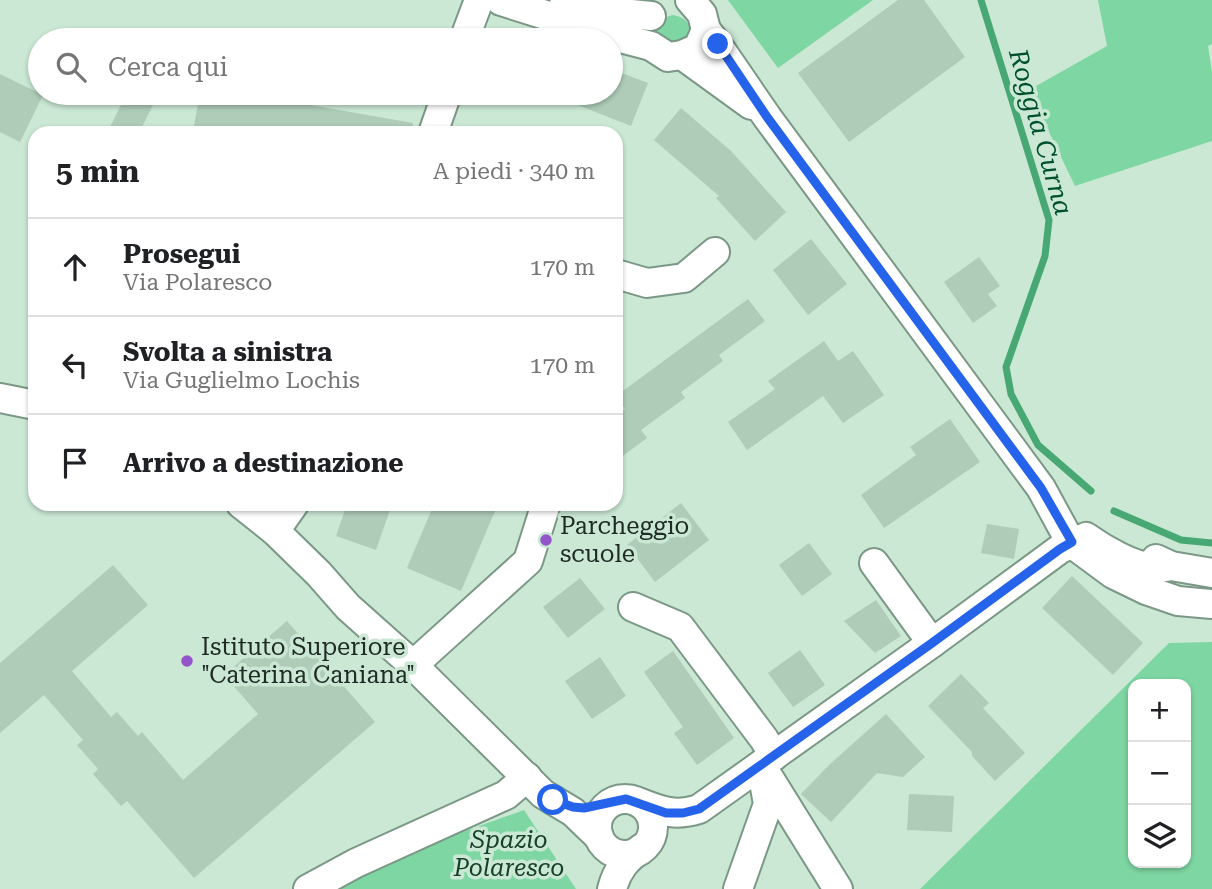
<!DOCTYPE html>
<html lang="it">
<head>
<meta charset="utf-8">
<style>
	body { margin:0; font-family:"Roboto Serif",serif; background:#f6f6f6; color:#202124 }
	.controls { position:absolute; right:21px; bottom:21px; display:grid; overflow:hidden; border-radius:14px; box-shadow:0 2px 5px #0004 }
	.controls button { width:63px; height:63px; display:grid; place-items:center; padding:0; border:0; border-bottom:2px solid #e0e0e0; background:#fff; color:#202124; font:35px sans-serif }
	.stop { position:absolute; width:21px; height:21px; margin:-16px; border:5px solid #2563eb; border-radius:50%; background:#fff }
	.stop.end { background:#2563eb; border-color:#fff; box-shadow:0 2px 7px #0008 }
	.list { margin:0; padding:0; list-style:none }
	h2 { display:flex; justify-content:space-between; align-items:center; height:91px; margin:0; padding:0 28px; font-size:30px }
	h2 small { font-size:23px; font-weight:400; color:#757577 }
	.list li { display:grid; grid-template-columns:46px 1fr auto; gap:21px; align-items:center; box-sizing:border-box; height:98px; padding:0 28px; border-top:2px solid #e0e0e0 }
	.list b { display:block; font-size:26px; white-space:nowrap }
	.list p { margin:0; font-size:23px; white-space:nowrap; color:#757577 }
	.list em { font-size:23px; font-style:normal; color:#757577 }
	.icon { flex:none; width:38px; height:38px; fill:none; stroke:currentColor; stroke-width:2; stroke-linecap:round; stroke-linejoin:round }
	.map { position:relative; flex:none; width:1212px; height:889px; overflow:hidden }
	.search { position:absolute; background:#fff; box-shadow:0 2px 5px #0004; left:28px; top:28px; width:595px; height:77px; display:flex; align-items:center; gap:18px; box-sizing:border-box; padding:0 24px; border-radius:38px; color:#757577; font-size:26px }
	.panel { position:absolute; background:#fff; box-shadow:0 2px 5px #0004; left:28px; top:126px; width:595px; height:385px; border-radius:21px }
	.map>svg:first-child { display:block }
	.green { fill:#7ed6a2; fill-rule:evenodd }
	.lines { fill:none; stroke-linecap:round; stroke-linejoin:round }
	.stream { stroke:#47a873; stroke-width:7 }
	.building { fill:#aeccb8 }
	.minor-casing { stroke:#7b9785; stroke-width:32 }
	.minor { stroke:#fff; stroke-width:28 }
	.route { stroke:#2563eb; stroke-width:9 }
	.poi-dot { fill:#9455cb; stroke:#cae8d4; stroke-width:2.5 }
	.labels { text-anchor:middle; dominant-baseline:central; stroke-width:7; stroke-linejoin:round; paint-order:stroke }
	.poi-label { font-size:24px; fill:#202b24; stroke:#cae8d4; text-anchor:start }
	.park-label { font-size:24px; font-style:italic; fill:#174029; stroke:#cae8d4 }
	.water-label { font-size:26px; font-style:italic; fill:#00502d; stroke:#cae8d4 }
</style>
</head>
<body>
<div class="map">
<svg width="1212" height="889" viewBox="0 0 1212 889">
	<rect width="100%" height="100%" fill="#cae8d4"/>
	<g class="green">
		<path d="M728,0H873L778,68Z"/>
		<path d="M1098,0H1212V44L1208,46L1212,72V141L1075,186L1029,90L1107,46Z"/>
		<path d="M672,15C684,16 691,23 691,36L679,48L658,36C657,25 661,19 672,15Z"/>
		<path d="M1212,642V889H920L1169,643ZM1186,684V863H1133V684Z"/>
		<path d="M524,810L576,889H325L361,868Z"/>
	</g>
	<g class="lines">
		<g class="stream">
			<path d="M981,0L1049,220L1045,256L1006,367L1011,394L1038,445L1091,491"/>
			<path d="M1114,511L1181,540L1212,543"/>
		</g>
	</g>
	<g class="building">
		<path d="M898,0H924L965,57L849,142L798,73Z"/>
		<path d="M611,69L648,83L631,126L550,94L551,93H611Z"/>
		<path d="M0,74L43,95L20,142L0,132Z"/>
		<path d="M127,93H159L139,133H107Z"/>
		<path d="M200,93H243L413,123L412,133H233L194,126Z"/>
		<path d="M681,108L731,151L786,212L755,241L716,198L719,196L654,140Z"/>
		<path d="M811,239L847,284L808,315L773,270Z"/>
		<path d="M979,257L1000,286L988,294L997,306L973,323L944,282Z"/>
		<path d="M748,299L765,321L719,355L723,361L681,392L685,398L641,430L647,438L616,461V415L625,409L616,396Z"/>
		<path d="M824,341L838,361L853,351L884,395L843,423L823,396L747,450L728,422L775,389L768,381Z"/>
		<path d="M950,419L980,462L884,528L861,495L916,455L910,447Z"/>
		<path d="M681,503L709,540L655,582L627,545Z"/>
		<path d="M347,504H392L376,550L336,536Z"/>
		<path d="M434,504H498L461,591L407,568Z"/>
		<path d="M987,524L1019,529L1014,559L981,553Z"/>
		<path d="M809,543L832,574L802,596L779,565Z"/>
		<path d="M113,565L148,605L72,671L111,717L117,712L138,736L142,732L183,780L258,714L224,675L287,621L375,722L194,878L127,801L121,806L93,774L98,769L77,745L83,740L44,695L0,733V663Z"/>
		<path d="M1072,576L1143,643L1113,675L1042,608Z"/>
		<path d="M580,578L605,609L568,638L543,607Z"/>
		<path d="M876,600L901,636L875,653L844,621Z"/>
		<path d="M800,650L825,685L793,707L768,673Z"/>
		<path d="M673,651L734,738L697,765L674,733L683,727L644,672Z"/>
		<path d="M600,657L626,696L592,719L565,681Z"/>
		<path d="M961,674L989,703L983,708L1025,753L995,781L972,756V752L928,706Z"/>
		<path d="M886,714L925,757L903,777L877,773L831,822L801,794L829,765Z"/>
		<path d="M909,794L954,796L952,832L907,830Z"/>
	</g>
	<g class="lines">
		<g class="minor-casing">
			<g id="minor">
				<path d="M690,0L702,14L706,30L717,44L767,117L1041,488L1071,543L1113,574L1146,590L1178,601L1212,604"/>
				<path d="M501,1L609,35L651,46L668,57L682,55L698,48L706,30"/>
				<path d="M563,7L651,16"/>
				<path d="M464,40L479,0"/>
				<path d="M682,55L751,105"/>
				<path d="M433,133L447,93"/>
				<path d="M616,274L647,283L684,278L715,252"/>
				<path d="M0,398L35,405"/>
				<path d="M241,504L275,531L319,574L348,607L413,665L543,794L573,812L599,837"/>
				<path d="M275,531L294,504"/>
				<path d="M1156,559L1171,566L1212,573"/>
				<path d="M874,563L932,643"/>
				<path d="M633,607L680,627L764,739L774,756"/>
				<path d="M413,665L528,561L546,504"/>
				<path d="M761,765L838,889"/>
				<circle cx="625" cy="827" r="28"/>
				<path d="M638,802C662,811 674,817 699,809L932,643L1060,549L1086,537C1103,549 1133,567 1154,568C1159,568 1166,567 1171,566"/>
				<path d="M308,889L356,863L506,795L527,777"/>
				<path d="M612,889C617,870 626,859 642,848"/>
				<path d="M738,889L768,804L762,771"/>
			</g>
		</g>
		<use href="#minor" class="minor"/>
	</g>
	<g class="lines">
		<path class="route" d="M553,800L573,807L584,808L626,799L666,813H683L699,809L932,643L1060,549L1072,542L1041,488L767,117L718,44"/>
	</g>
	<g class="poi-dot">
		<circle cx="546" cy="540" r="7"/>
		<circle cx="187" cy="661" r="7"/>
	</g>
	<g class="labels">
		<g class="poi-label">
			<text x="560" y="526">Parcheggio<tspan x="560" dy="28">scuole</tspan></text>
			<text x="201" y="647">Istituto Superiore<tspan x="201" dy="28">"Caterina Caniana"</tspan></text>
		</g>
		<g class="park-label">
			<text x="509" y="840">Spazio<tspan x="509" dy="28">Polaresco</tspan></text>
		</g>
		<g class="water-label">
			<text transform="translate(1041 132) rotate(74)">Roggia Curna</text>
		</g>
	</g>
</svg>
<div class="controls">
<button>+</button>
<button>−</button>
<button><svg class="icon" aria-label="layers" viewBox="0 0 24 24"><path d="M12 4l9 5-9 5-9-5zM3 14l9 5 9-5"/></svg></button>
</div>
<div class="stop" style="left:553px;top:800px"></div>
<div class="stop end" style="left:718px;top:44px"></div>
<div class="search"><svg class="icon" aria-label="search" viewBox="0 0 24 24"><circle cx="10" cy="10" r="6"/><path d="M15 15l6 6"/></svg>Cerca qui</div>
<section class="panel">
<h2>5 min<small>A piedi · 340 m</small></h2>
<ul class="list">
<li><svg class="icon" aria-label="ahead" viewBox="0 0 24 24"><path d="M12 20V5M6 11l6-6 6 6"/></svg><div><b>Prosegui</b><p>Via Polaresco</p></div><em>170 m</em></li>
<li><svg class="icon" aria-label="left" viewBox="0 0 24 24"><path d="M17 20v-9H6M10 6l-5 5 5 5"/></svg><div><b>Svolta a sinistra</b><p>Via Guglielmo Lochis</p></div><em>170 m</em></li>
<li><svg class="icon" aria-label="arrive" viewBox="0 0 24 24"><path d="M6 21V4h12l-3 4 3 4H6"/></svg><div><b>Arrivo a destinazione</b></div></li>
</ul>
</section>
</div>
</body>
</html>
